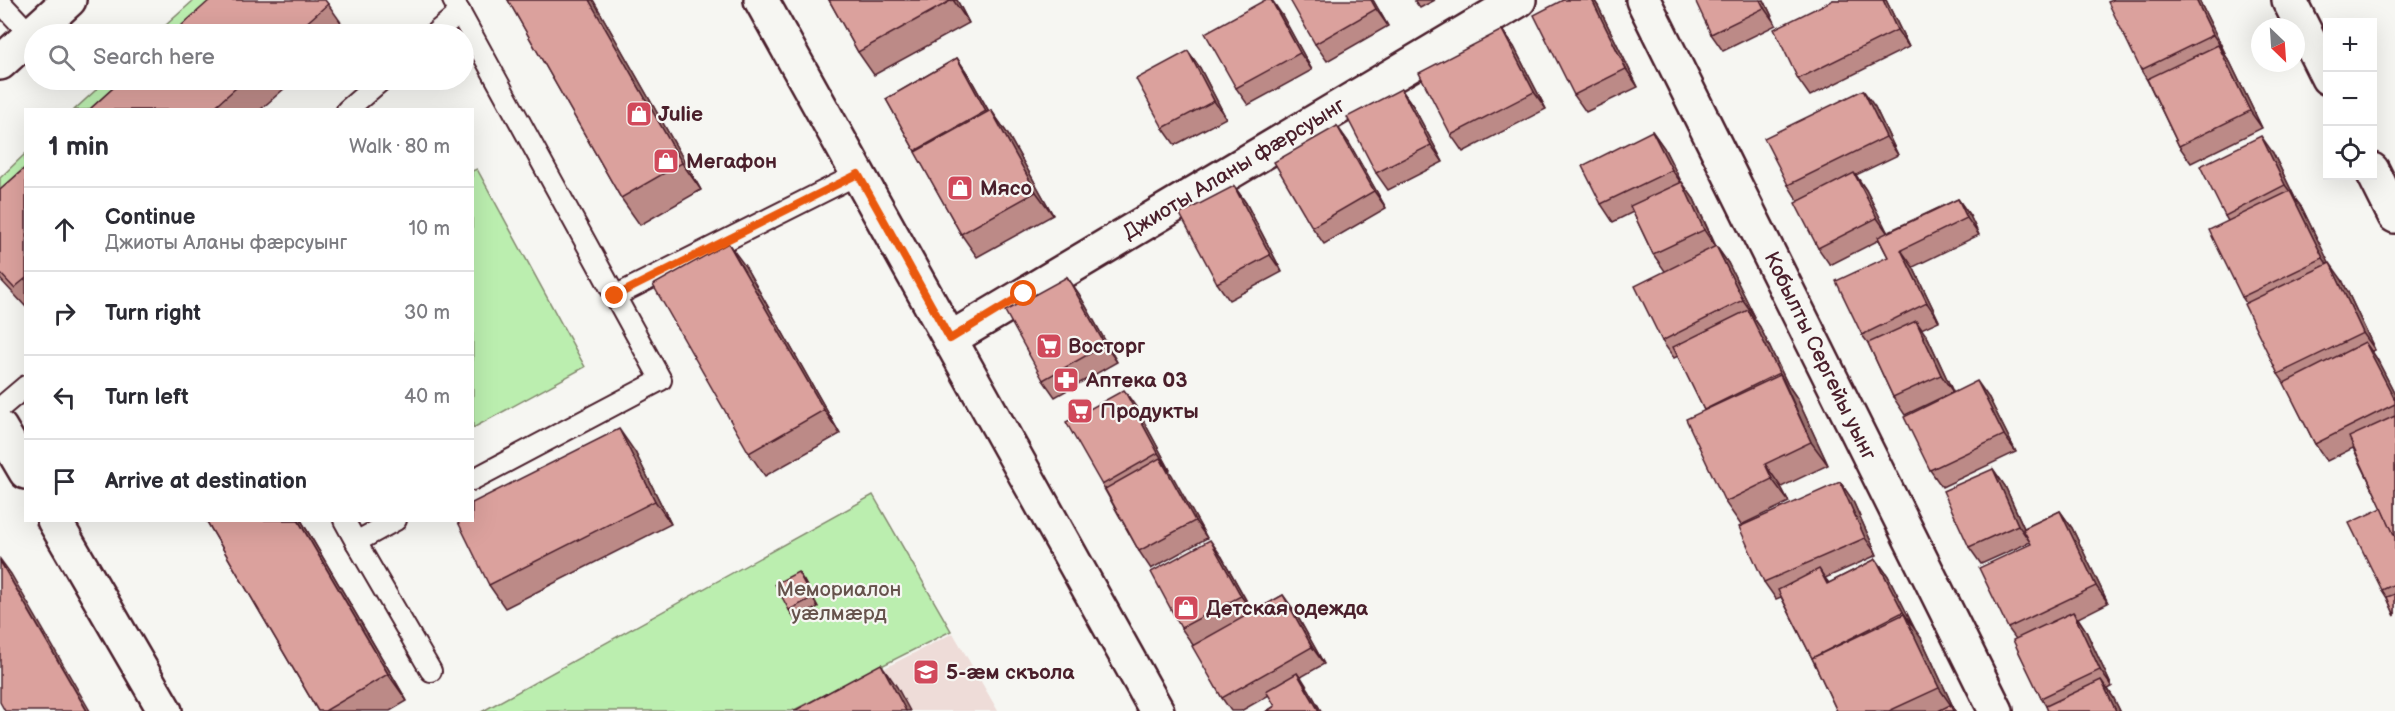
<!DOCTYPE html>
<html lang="en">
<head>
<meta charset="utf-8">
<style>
	body { margin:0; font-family:"Balsamiq Sans",sans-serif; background:#f2f2f3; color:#2b2b33 }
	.controls { position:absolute; right:18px; top:18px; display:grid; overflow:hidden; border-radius:0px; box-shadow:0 6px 24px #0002 }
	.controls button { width:54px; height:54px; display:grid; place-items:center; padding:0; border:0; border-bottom:2px solid #e1e1e2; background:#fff; color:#2b2b33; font:30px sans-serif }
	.compass { position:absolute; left:2251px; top:18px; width:54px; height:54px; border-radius:50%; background:#fff; box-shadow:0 6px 24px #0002; rotate:155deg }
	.stop { position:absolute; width:18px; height:18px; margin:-14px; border:4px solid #ea580c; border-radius:50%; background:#fff }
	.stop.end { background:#ea580c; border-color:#fff; box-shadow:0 2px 6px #0008 }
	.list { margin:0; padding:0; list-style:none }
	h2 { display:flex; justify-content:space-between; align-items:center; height:78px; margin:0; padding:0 24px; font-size:26px }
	h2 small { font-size:20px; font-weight:400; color:#7c7c81 }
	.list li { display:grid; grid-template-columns:39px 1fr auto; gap:18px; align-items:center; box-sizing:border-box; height:84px; padding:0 24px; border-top:2px solid #e1e1e2 }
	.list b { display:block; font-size:22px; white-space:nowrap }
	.list p { margin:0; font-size:20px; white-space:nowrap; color:#7c7c81 }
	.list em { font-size:20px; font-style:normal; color:#7c7c81 }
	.icon { flex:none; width:33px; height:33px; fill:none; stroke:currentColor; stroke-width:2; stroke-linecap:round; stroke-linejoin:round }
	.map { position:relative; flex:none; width:2395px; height:711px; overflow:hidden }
	.search { position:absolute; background:#fff; box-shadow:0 6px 24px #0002; left:24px; top:24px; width:450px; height:66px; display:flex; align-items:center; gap:15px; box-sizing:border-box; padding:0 21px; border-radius:33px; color:#7c7c81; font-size:22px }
	.panel { position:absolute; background:#fff; box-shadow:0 6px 24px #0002; left:24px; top:108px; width:450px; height:414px; border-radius:0px }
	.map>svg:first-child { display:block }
	.built { fill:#eedcd8 }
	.green { fill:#bbeeaf; stroke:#82866d; stroke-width:1.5 }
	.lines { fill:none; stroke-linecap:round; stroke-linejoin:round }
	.service-casing { stroke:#4a1f2b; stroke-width:24 }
	.minor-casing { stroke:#4a1f2b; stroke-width:38 }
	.tertiary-casing { stroke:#4a1f2b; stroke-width:38 }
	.service { stroke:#f6f6f2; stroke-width:20 }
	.minor { stroke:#f6f6f2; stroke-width:33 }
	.tertiary { stroke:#f6f6f2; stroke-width:33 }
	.wall { fill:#bc8a87; stroke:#4a1f2b; stroke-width:1.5 }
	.shaded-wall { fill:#99716e; stroke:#4a1f2b; stroke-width:1.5 }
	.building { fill:#dba19d; stroke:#4a1f2b; stroke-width:1.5 }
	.route { stroke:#ea580c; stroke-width:8 }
	.labels { text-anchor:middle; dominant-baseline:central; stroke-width:4.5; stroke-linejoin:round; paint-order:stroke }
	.poi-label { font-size:21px; font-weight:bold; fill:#4a1f2b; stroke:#f6f6f2; text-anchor:start }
	.street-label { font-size:21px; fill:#4a1f2b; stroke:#f6f6f2 }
	.park-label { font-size:21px; fill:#66534c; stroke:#f6f6f2 }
</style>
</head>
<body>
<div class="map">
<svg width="2395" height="711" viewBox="0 0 2395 711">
	<rect width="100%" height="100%" fill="#f6f6f2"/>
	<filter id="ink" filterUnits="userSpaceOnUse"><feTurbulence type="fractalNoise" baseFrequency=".0167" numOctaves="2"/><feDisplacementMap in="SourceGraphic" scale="12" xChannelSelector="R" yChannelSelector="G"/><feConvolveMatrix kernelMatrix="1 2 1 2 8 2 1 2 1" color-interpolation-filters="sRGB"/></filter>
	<g filter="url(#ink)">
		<path class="built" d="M953,633L998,711H801Z"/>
		<g class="green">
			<path d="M194,0H242L204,34H156Z"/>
			<path d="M107,80H154L121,109L74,110Z"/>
			<path d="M25,154V196L0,219V178Z"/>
			<path d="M477,169L585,367L473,428L472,171Z"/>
			<path d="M873,495L951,631L792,711H483Z"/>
		</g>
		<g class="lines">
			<g class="service-casing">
				<g id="service">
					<path d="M453,0L615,296"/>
					<path d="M0,2L31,35"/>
					<path d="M434,34L460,12"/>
					<path d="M347,110L382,80"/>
					<path d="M0,408L26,386"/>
					<path d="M472,480L661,380L615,296L858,174"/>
					<path d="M344,520L356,542L396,520"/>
					<path d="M356,542L431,671"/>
				</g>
			</g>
			<g class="minor-casing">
				<g id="minor">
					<path d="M1643,0L1996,711"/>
					<path d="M2289,0L2328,78"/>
					<path d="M2372,170L2395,216"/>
					<path d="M950,339L1519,0"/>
					<path d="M0,428L26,472"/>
					<path d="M54,520L165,711"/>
				</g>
			</g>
			<g class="tertiary-casing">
				<g id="tertiary">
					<path d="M761,0L1157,711"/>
					<path d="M0,63L69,0"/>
				</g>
			</g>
			<use href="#service" class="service"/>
			<use href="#minor" class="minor"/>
			<use href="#tertiary" class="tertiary"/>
		</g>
		<g class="wall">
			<path d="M508,0H593L701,190L640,225L621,198Z"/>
			<path d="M829,0H957L969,23L874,75L858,52Z"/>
			<path d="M1373,0L1388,26L1327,61L1315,44Z"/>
			<path d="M1414,0H1435L1420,8Z"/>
			<path d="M1563,0H1594L1598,6L1638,87L1586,112L1574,95Z"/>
			<path d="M1764,0L1776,25L1723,51L1711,34Z"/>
			<path d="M1833,0H1886L1909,47L1810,96L1798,79Z"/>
			<path d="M2113,0H2199L2225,53H2224L2230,62L2262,128L2191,163L2179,146L2147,80L2141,70Z"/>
			<path d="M328,4L347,31L343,34H172Z"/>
			<path d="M1282,15L1312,70L1248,105L1236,88Z"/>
			<path d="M1502,30L1514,47L1546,109L1463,152L1451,135Z"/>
			<path d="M1188,51L1200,68L1226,118L1175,145L1163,128Z"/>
			<path d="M957,58L969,76L989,111L991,110L1007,133L1053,215L977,257L961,234L886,99Z"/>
			<path d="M122,80H294L260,110H89Z"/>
			<path d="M1401,89L1413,106L1443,162L1388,190L1376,173Z"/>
			<path d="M1875,107L1898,155L1856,175L1866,190L1887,232L1958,199L1970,216L1979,235L1913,267L1939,321L1921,329L1928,338L1953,392L1905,415L1893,397L1868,343L1862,335L1888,257L1879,240L1830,265L1818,248L1798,201L1788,185Z"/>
			<path d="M1337,126L1349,143L1386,208L1324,244L1312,227Z"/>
			<path d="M1652,131L1664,148L1681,182L1694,199L1716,246L1728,263L1755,317L1754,318L1760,327L1788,385L1797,398L1828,465L1781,487L1789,502L1741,525L1725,502L1704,410L1678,356L1674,358L1662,341L1665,271L1653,254L1633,212L1613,222L1601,204Z"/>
			<path d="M2273,153L2296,200L2302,208L2329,264L2342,280L2375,350L2372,351L2377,359L2395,394V616L2387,598L2382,590V508L2353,448L2327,461L2315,444L2285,384L2278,374L2246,303L2242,297L2228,221L2225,216Z"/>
			<path d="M26,167V307L0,279V190Z"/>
			<path d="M1234,186L1246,203L1282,272L1229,300L1217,283Z"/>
			<path d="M745,266L840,434L765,476L749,453Z"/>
			<path d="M1067,277L1079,294L1117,362L1055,397L1043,380Z"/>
			<path d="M1989,398L2016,452L1942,487L1930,470Z"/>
			<path d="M1136,407L1170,470L1169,471L1207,538L1151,569L1139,551L1102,485Z"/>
			<path d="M635,452L671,524L505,608L489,585Z"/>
			<path d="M1993,469L2005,486L2024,528L2060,511L2072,528L2108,603L2078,618L2085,629L2112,687L2108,689L2113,697L2120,711H2048L2046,706L2041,698L2016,639L2008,628L2031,544L2030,542L1981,564L1969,547Z"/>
			<path d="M1840,482L1852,499L1877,555L1825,578L1829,583L1876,559L1888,576L1915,630L1921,638L1955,711H1837L1812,658L1781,597L1776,599L1764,582Z"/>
			<path d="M206,520H301L407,701L390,711H318Z"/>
			<path d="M1222,557L1253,612L1283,595L1295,612L1324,664L1301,677L1309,690L1321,711H1267L1275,706L1269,695L1241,711H1231L1222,698L1193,645L1181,628Z"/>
			<path d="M804,581L818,607L795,620L789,610Z"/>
		</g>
		<g class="shaded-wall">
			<path d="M589,0H593L701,190L682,163Z"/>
			<path d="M953,0H957L969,23Z"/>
			<path d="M1272,0L1282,15L1312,70L1300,53Z"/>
			<path d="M1371,0H1373L1388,26L1376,9Z"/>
			<path d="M1592,0H1594L1598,6L1638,87L1626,69Z"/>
			<path d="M1760,0H1764L1776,25L1764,8Z"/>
			<path d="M1883,0H1886L1909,47L1897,30Z"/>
			<path d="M2196,0H2199L2225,53L2213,35Z"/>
			<path d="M1502,30L1514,47L1546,109L1534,92Z"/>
			<path d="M2218,45L2230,62L2262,128L2250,111Z"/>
			<path d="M1188,51L1200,68L1226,118L1214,101Z"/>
			<path d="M957,58L969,76L998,128L986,111Z"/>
			<path d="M1401,89L1413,106L1443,162L1431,145Z"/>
			<path d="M1863,90L1875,107L1898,155L1886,137Z"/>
			<path d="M991,110L1007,133L1053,215L1036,192Z"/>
			<path d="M1337,126L1349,143L1386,208L1374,191Z"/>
			<path d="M1652,131L1664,148L1684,187L1672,170Z"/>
			<path d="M2261,136L2273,153L2296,200L2302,208L2335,275L2323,258L2291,193L2285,185Z"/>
			<path d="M1854,173L1866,190L1889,235L1877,218Z"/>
			<path d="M1682,182L1694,199L1716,248L1704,230Z"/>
			<path d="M1234,186L1246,203L1282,272L1270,255Z"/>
			<path d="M1958,199L1970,216L1979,235L1967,218Z"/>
			<path d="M728,243L745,266L840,434L824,410Z"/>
			<path d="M1716,246L1728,263L1755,317L1743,300Z"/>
			<path d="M1901,250L1913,267L1939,321L1927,303Z"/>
			<path d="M2330,263L2342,280L2375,350L2363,333Z"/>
			<path d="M1067,277L1079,294L1117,362L1105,345Z"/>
			<path d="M1748,310L1760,327L1788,385L1797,398L1828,465L1811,442L1783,379L1779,373Z"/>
			<path d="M1916,321L1928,338L1953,392L1941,375Z"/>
			<path d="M2365,342L2377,359L2395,394V400Z"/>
			<path d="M1977,381L1989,398L2016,452L2004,435Z"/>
			<path d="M1124,390L1136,407L1170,470L1158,453Z"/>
			<path d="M619,429L635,452L671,524L655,501Z"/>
			<path d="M1160,458L1172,475L1207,538L1195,521Z"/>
			<path d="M1765,464L1781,487L1789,502L1772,479Z"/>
			<path d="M1993,469L2005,486L2030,542L2018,525Z"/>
			<path d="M1840,482L1852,499L1877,555L1865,538Z"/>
			<path d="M2060,511L2072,528L2108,603L2096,586Z"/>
			<path d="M298,520H301L407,701L388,674Z"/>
			<path d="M1210,540L1222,557L1253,613L1241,596Z"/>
			<path d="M0,559L11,574L90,711H87L0,561Z"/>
			<path d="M1876,559L1888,576L1915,629L1903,612Z"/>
			<path d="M1819,569L1831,587L1827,584Z"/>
			<path d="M798,572L804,581L818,607L812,598Z"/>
			<path d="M1283,595L1295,612L1324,664L1312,647Z"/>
			<path d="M2073,612L2085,629L2112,687L2100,670Z"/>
			<path d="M1904,614L1921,638L1955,711L1939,688Z"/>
			<path d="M881,664L897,687L910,711H906Z"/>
			<path d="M1297,673L1309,690L1321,711H1319Z"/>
			<path d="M2101,680L2113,697L2120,711H2116Z"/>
		</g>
		<g class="building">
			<path d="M210,0H325L328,4L294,34H172Z"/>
			<path d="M508,0H589L682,163L621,198Z"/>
			<path d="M829,0H952L858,52Z"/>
			<path d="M1265,0H1271L1300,53L1236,88L1205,33Z"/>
			<path d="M1290,0H1371L1376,9L1315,44Z"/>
			<path d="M1563,0H1592L1626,69L1574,95L1534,15Z"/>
			<path d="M1695,0H1760L1764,8L1711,34Z"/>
			<path d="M1833,0H1883L1897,30L1798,79L1774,29Z"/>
			<path d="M2113,0H2196L2213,35L2141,70L2108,2Z"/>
			<path d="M1502,30L1534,92L1451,135L1419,73Z"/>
			<path d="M2218,45L2250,111L2179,146L2147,79Z"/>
			<path d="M1188,51L1214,101L1163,128L1136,79Z"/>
			<path d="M957,58L986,111L915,151L886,99Z"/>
			<path d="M122,80H245L211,110H89Z"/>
			<path d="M1401,89L1431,145L1376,173L1347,117Z"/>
			<path d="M1863,90L1886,137L1788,185L1764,138Z"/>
			<path d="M991,110L1036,192L961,234L915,152Z"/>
			<path d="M1337,126L1374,191L1312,227L1274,162Z"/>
			<path d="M1652,131L1672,170L1601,204L1582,166Z"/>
			<path d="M2261,136L2285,185L2225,216L2200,166Z"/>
			<path d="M26,167V278L14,288L0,273V190Z"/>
			<path d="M1854,173L1877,218L1818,248L1795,203Z"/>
			<path d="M1682,182L1704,230L1653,254L1630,206Z"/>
			<path d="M1234,186L1270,255L1217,283L1180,214Z"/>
			<path d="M2290,191L2323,258L2242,297L2209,230Z"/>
			<path d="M1958,199L1967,218L1901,250L1927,303L1862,335L1836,281L1888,257L1878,237Z"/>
			<path d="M728,243L824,410L749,453L653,285Z"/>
			<path d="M1716,246L1743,300L1662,341L1635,286Z"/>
			<path d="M2330,263L2363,333L2278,374L2244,304Z"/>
			<path d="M1067,277L1105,345L1043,380L1005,311Z"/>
			<path d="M1748,310L1779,373L1704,410L1673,347Z"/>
			<path d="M1916,321L1941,375L1893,397L1868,343Z"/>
			<path d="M2365,342L2395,400V404L2315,444L2284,383Z"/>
			<path d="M1780,375L1811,442L1765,464L1772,479L1725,502L1686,419Z"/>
			<path d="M1977,381L2004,435L1930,470L1904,417Z"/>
			<path d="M1124,390L1158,453L1102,485L1066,422Z"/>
			<path d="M2395,416V537L2349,437Z"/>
			<path d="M619,429L655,501L489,585L457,520H472V503Z"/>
			<path d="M1160,458L1195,521L1139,551L1105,489Z"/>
			<path d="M1993,469L2018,525L1969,547L1943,491Z"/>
			<path d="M1840,482L1865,538L1764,582L1739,527Z"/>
			<path d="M2382,508L2395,537V584L2382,590L2349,523Z"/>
			<path d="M2060,511L2096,586L2008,628L1979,568L2031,544L2023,529Z"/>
			<path d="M206,520H298L388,674L325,711H318Z"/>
			<path d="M1210,540L1241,596L1181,628L1151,572Z"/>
			<path d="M1876,559L1903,612L1812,658L1778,590L1819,569L1827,584Z"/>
			<path d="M0,561L87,711H5L0,702Z"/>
			<path d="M798,572L812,598L789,610L775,584Z"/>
			<path d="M2395,594V616L2387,597Z"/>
			<path d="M1283,595L1312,647L1222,698L1192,646Z"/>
			<path d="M2073,612L2100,670L2041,698L2013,640Z"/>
			<path d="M1904,614L1939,688L1889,711H1837L1812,658Z"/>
			<path d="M881,664L906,711H794Z"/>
			<path d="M1297,673L1319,711H1267L1275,706L1266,691Z"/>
			<path d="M2101,680L2116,711H2048L2046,706Z"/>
			<path d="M1950,705L1953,711H1938Z"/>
		</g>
	</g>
	<g class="lines" filter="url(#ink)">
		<path class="route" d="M615,296L858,174L950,339L1024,294"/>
	</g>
	<defs>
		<g id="shop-square" transform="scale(1.35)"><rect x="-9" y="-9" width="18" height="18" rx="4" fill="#d1495b" stroke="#f6f6f2"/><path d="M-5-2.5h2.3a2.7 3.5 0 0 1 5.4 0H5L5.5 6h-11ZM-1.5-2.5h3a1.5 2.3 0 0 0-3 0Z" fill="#fff"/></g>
		<g id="supermarket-square" transform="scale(1.35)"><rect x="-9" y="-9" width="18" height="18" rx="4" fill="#d1495b" stroke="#f6f6f2"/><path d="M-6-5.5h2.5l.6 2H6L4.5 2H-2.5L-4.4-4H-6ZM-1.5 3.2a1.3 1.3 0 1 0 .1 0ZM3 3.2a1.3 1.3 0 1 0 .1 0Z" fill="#fff"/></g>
		<g id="pharmacy-square" transform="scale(1.35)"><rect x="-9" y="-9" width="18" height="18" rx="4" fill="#d1495b" stroke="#f6f6f2"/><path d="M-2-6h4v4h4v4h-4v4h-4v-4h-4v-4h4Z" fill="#fff"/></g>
		<g id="school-square" transform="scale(1.35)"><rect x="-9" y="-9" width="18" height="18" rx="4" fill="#d1495b" stroke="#f6f6f2"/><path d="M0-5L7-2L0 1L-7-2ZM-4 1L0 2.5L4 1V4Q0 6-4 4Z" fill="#fff"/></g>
	</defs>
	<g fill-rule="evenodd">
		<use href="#shop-square" x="639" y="114"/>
		<use href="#shop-square" x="666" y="161"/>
		<use href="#shop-square" x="960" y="188"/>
		<use href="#supermarket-square" x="1049" y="346"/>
		<use href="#pharmacy-square" x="1066" y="380"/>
		<use href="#supermarket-square" x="1080" y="411"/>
		<use href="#shop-square" x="1186" y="608"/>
		<use href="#school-square" x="926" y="672"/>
	</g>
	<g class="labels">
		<g class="poi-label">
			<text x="658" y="114">Julie</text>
			<text x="686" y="161">Мегафон</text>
			<text x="980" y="188">Мясо</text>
			<text x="1068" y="346">Восторг</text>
			<text x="1086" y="380">Аптека 03</text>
			<text x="1100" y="411">Продукты</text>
			<text x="1206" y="608">Детская одежда</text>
			<text x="946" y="672">5-æм скъола</text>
		</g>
		<g class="street-label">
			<text transform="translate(1234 169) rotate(-31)">Джиоты Аланы фæрсуынг</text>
			<text transform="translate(1820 356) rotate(64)">Кобылты Сергейы уынг</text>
		</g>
		<g class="park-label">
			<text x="839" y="589">Мемориалон<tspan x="839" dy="24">уæлмæрд</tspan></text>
		</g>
	</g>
</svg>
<div class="controls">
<button>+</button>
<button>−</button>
<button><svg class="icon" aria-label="locate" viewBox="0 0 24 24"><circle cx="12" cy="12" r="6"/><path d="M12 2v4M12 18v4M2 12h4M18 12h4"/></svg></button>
</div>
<svg class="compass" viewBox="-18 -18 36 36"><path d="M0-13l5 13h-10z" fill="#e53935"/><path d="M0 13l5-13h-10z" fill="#7c7c81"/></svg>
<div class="stop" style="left:1024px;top:294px"></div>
<div class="stop end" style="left:615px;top:296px"></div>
<div class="search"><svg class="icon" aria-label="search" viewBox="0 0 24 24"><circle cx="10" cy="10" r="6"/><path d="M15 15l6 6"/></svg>Search here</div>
<section class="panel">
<h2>1 min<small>Walk · 80 m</small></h2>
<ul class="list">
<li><svg class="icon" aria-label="ahead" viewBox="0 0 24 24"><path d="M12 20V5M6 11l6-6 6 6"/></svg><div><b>Continue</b><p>Джиоты Аланы фæрсуынг</p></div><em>10 m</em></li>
<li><svg class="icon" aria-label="right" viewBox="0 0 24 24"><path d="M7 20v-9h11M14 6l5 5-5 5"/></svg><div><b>Turn right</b></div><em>30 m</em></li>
<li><svg class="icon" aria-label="left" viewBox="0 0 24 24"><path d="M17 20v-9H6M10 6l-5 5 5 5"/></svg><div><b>Turn left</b></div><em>40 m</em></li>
<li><svg class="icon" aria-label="arrive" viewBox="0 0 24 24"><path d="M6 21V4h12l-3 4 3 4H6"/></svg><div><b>Arrive at destination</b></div></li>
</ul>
</section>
</div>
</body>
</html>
